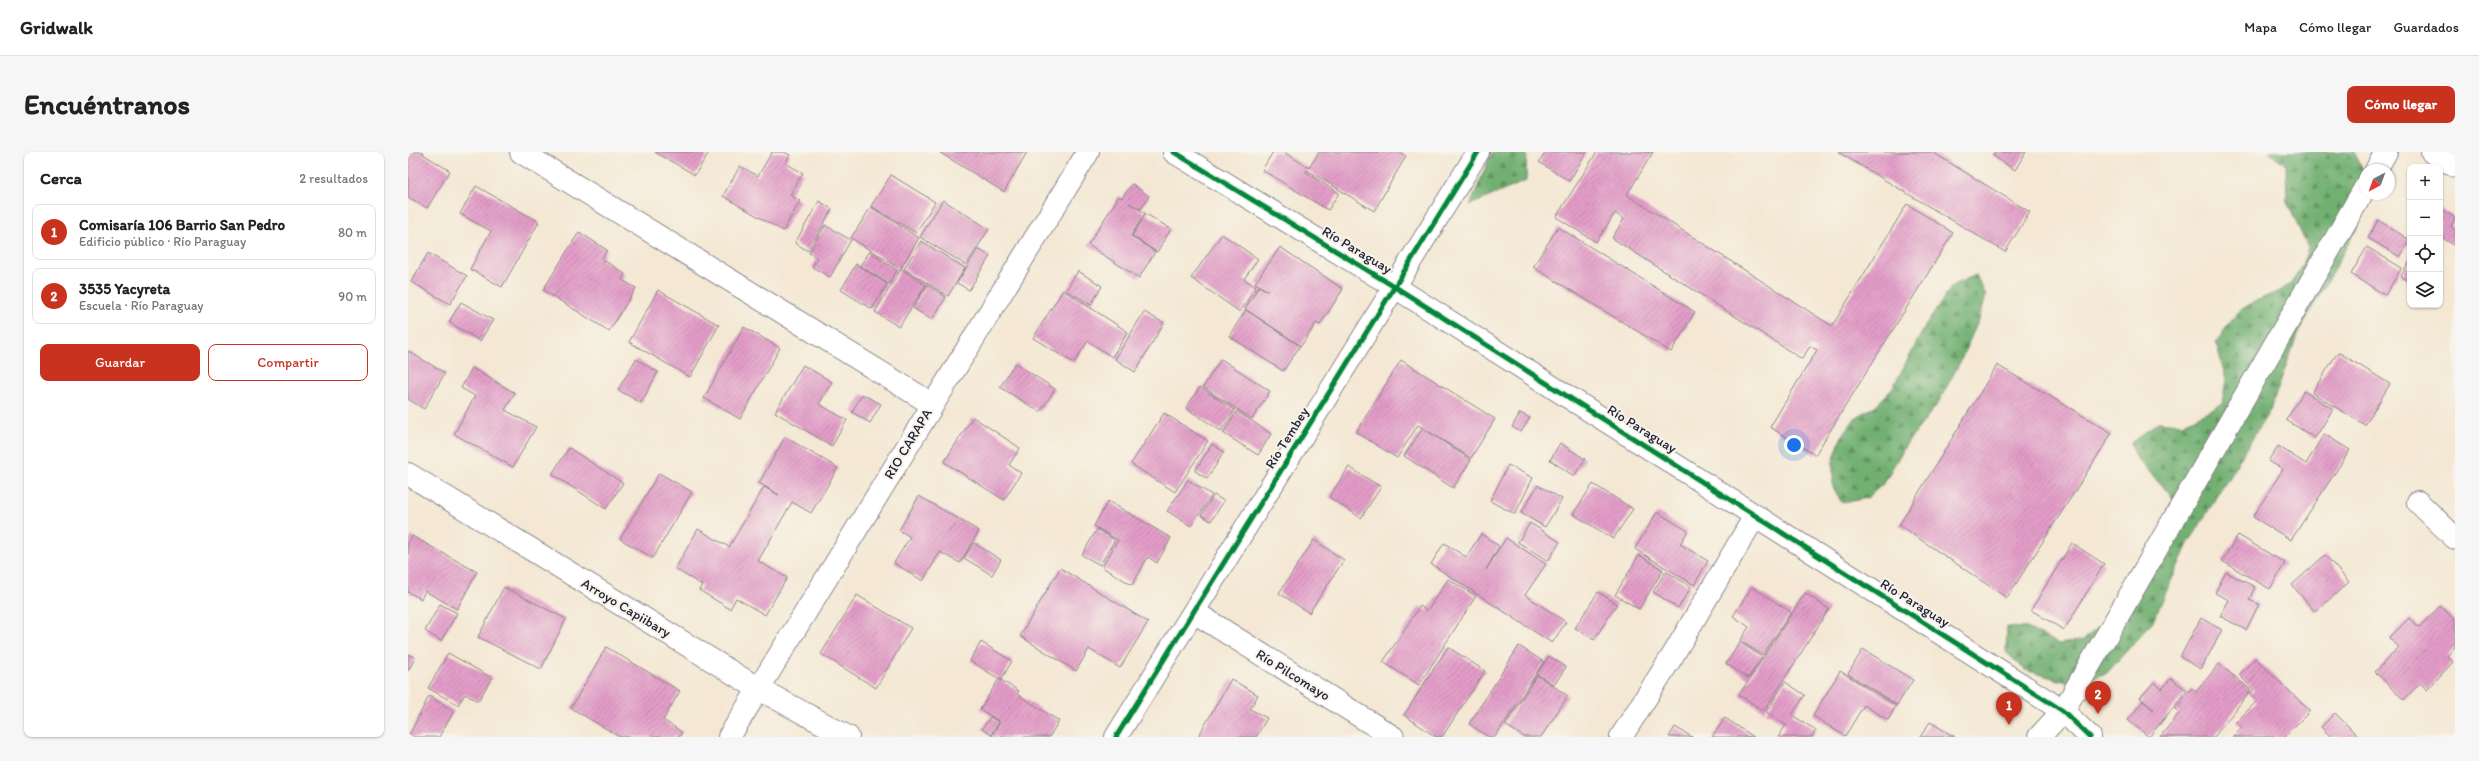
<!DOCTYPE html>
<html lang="es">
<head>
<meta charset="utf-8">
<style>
	body { margin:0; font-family:Itim,sans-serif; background:#f6f6f6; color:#222 }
	.controls { position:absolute; right:12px; top:12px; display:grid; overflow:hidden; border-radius:8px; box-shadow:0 1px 3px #0004 }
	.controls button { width:36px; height:36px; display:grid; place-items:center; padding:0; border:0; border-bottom:1px solid #e0e0e0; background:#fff; color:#222; font:20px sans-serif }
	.compass { position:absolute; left:1951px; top:12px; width:36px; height:36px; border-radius:50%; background:#fff; box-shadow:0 1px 3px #0004; rotate:221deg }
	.you { position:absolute; left:1386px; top:293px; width:14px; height:14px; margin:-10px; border:3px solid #fff; border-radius:50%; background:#1a73e8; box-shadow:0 0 0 6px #1a73e833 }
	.badge { display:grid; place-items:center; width:26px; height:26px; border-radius:50%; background:#c8321e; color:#fff; font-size:13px; font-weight:700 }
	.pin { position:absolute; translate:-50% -33px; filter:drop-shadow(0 1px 2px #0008) }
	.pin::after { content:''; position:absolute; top:21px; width:14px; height:12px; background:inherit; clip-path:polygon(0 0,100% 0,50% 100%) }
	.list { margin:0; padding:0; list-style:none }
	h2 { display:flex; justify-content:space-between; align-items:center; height:52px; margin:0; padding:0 16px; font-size:17px }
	h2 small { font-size:13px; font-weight:400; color:#767676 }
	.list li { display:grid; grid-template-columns:26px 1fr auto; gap:12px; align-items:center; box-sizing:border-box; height:56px; margin:0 8px 8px; padding:0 8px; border:1px solid #e0e0e0; border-radius:8px }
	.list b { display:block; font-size:15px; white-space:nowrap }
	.list p { margin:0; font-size:13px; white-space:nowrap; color:#767676 }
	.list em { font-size:13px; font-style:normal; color:#767676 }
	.actions { display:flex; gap:8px; padding:12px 16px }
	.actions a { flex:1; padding:9px 0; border:1px solid #c8321e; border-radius:8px; text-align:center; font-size:14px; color:#c8321e }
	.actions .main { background:#c8321e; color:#fff }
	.icon { flex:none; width:22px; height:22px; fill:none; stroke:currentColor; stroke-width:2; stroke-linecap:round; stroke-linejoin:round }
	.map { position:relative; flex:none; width:2047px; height:585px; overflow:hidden; border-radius:8px }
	header { display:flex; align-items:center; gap:24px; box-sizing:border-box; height:56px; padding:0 20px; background:#fff; border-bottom:1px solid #e0e0e0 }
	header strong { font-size:19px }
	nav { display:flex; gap:22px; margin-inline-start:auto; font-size:14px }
	.intro { display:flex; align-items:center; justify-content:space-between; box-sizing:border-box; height:96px; padding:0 24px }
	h1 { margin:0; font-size:28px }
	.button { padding:10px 18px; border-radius:8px; background:#c8321e; color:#fff; font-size:14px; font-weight:700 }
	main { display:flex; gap:24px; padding:0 24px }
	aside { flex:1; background:#fff; border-radius:8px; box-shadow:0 1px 3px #0004 }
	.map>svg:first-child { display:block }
	.forest { fill:url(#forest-firs); stroke:#4a6956 }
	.building { fill:url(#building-hatch) }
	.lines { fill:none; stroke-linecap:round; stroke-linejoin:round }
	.minor-casing { stroke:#8b8588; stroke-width:24 }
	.minor { stroke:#fff; stroke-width:22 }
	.cycleway-casing { stroke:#f7f3e8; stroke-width:8 }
	.cycleway { stroke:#00873e; stroke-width:5 }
	.labels { text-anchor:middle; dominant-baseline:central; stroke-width:4; stroke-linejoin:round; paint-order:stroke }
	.street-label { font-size:14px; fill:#22223b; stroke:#f7f3e8 }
</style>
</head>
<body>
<header>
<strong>Gridwalk</strong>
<nav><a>Mapa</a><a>Cómo llegar</a><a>Guardados</a></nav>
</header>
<div class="intro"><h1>Encuéntranos</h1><a class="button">Cómo llegar</a></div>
<main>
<aside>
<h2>Cerca<small>2 resultados</small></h2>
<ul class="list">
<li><span class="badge">1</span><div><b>Comisaría 106 Barrio San Pedro</b><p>Edificio público · Río Paraguay</p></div><em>80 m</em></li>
<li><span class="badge">2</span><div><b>3535 Yacyreta</b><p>Escuela · Río Paraguay</p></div><em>90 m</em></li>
</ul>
<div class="actions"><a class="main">Guardar</a><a>Compartir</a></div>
</aside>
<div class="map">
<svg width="2047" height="585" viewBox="0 0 2047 585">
	<defs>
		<pattern id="forest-firs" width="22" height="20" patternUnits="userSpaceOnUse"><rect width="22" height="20" fill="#72b072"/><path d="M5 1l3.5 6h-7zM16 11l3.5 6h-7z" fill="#5d8f5f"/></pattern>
		<pattern id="building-hatch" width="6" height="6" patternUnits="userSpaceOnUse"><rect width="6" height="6" fill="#e39dc8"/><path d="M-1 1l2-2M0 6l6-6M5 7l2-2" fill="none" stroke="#b880a4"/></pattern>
	</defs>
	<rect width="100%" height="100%" fill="#f7f3e8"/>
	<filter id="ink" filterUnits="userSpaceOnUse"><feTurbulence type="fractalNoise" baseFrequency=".025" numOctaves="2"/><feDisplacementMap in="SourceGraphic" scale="8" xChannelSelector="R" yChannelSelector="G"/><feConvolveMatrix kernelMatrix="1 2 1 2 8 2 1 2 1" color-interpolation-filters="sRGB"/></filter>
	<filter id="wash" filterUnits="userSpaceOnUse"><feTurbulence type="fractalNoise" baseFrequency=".012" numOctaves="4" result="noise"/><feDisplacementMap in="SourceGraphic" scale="16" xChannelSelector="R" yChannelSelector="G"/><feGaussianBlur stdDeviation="0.9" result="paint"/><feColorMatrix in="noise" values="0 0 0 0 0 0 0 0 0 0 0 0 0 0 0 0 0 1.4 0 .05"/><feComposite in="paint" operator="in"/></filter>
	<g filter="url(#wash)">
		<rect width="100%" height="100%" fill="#f4e8d4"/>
		<g class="forest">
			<path d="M1084,0H1119L1118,29L1062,53Z"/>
			<path d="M1860,0H1946L1957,21V42H1959L1949,76L1890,181L1862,258L1780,392L1745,469L1699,521L1665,532L1617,518L1598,500L1599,475L1619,476L1651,492L1676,488L1727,439L1769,351L1726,303L1723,291L1750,270L1774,272L1814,252L1818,227L1808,191C1815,181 1824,164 1834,157C1871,133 1884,148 1900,96L1879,50L1878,12Z"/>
			<path d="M1568,123L1578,144L1571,167L1552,210L1530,251L1499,291L1475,332L1459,346L1434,351L1425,335V309L1433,286L1447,266L1467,254L1484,237L1518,173L1545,133Z"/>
		</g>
		<g id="blocks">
			<g class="building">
				<path d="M0,0H16L15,2L42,19L19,56L0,45Z"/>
				<path d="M247,0H301L287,23Z"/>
				<path d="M364,0H376L382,3L377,11L395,21L382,43L392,49L375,79L315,44L332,14L350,24Z"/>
				<path d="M531,0H619L596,40Z"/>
				<path d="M865,0H876L901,16L911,0H991L998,4L966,59L899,18L898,20L931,41L920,58L854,18Z"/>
				<path d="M1138,0H1179L1161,29L1131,10Z"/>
				<path d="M1189,0H1245L1219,43L1424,174L1499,52L1545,81L1407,303L1362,275L1409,198L1402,194L1394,207L1204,86L1216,67L1207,61L1188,90L1148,65Z"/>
				<path d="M1430,0H1524L1622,60L1597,100Z"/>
				<path d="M1587,0H1618L1607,18L1584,3Z"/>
				<path d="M483,23L527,50L508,81L463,54Z"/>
				<path d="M724,32L741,44L733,57L721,51L737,61L723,84L747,100L731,126L680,93L711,44L714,46Z"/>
				<path d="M68,34L131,70L94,135L62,117L83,79L52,62Z"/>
				<path d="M535,48L581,77L558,113L512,85Z"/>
				<path d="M411,49L424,57L400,99L387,91Z"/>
				<path d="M463,55L511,86L492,117L443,86Z"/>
				<path d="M2032,56L2047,66L2043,75L2047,77V94L2032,84Z"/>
				<path d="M738,62L763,77L749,100L724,84Z"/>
				<path d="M1970,68L2002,88L1992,105L1960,86Z"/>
				<path d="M417,73L443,88L422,125L404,115L409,106L401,101Z"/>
				<path d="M1150,75L1287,160L1263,200L1125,115Z"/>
				<path d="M171,80L199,98L194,107L217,122L214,128L228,136L201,179L135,138Z"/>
				<path d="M814,82L850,107L836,127L848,135L832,160L783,126Z"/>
				<path d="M513,89L557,116L540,144L496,117Z"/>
				<path d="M872,95L935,137L912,173L908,171L893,194L837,157L851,134L860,139L847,131Z"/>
				<path d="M1959,95L1994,116L1977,143L1943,122Z"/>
				<path d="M570,97L582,104L561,138L549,131Z"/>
				<path d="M461,100L489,118L481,132L452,114Z"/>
				<path d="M20,101L59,124L42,152L3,130Z"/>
				<path d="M2002,109V130L1993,124Z"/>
				<path d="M448,112L479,132L464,157L433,138Z"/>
				<path d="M493,117L518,133L491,175L467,160Z"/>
				<path d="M670,119L694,134L683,153L658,138Z"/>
				<path d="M519,133L538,145L524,168L505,156Z"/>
				<path d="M250,138L311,173L282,225L221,190Z"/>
				<path d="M655,138L720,180L704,205L680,189L666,211L625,186Z"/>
				<path d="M53,150L85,168L72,189L41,170Z"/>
				<path d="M838,158L892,194L875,219L821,184Z"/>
				<path d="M736,160L756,171L727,220L707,207Z"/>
				<path d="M336,175L372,196L332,267L296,246Z"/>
				<path d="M0,199L37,221L16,257L0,247Z"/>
				<path d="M1930,200L1982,232L1957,273L1904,241Z"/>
				<path d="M228,207L250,220L233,251L210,238Z"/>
				<path d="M813,207L862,239L844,267L795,235Z"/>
				<path d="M993,208L1087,267L1063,306L1018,278L1063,308L1045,336L996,304L1015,276L1010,273L989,306L948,280Z"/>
				<path d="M607,211L647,237L632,260L592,235Z"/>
				<path d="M395,213L424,230L411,252L439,268L424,294L367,260Z"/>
				<path d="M1589,213L1704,281L1599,446L1491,373Z"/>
				<path d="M64,216L107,241L97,258L128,275L105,315L46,282L67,244L53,236Z"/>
				<path d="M792,235L827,258L813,279L778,256Z"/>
				<path d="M1896,239L1925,257L1907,286L1878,268Z"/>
				<path d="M454,242L473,252L462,271L444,260Z"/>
				<path d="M829,259L863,282L850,303L815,281Z"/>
				<path d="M756,261L800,289L767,340L723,312Z"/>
				<path d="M1112,261L1122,266L1113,280L1104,275Z"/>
				<path d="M565,265L612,296L601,313L613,321L596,348L536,310Z"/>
				<path d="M1916,282L1942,298L1883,388L1845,365L1875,317L1860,309L1870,294L1898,312Z"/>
				<path d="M377,285L430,316L403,361L384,350L350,409L379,426L357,463L328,446L322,457L291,438L294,433L267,417L290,377L321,395L356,335L371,343L351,331Z"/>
				<path d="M1152,291L1177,307L1166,324L1142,308Z"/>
				<path d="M804,292L816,300L799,327L787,319Z"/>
				<path d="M161,296L215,331L198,357L144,322Z"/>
				<path d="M1100,313L1125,326L1107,362L1082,349Z"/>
				<path d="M941,315L973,335L953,366L921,345Z"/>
				<path d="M251,321L284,340L245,406L212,387Z"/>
				<path d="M780,328L804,343L783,374L759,359Z"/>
				<path d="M1185,332L1225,357L1205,387L1165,362Z"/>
				<path d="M1130,333L1154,347L1137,375L1113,361Z"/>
				<path d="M806,343L816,349L803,369L793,363Z"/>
				<path d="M511,344L571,379L552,411L532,400L515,429L486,411L502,385L491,378Z"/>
				<path d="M700,349L763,386L749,411L740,405L724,433L694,415L710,388L686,374Z"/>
				<path d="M1249,360L1280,379L1272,392L1300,409L1286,433L1227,397Z"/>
				<path d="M1122,371L1152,390L1140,409L1110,390Z"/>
				<path d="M689,377L707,388L692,413L674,403Z"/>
				<path d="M1073,382L1091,394L1078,418L1098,386L1138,412L1117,443L1158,470L1144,491L1023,412L1036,391L1058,405Z"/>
				<path d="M1830,383L1877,411L1862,437L1814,409Z"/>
				<path d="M4,384L69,420L49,457L17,439L13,447L0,440V392Z"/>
				<path d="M906,388L936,408L901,461L871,441Z"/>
				<path d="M566,391L593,408L584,423L556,406Z"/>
				<path d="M1664,391L1696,412L1656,478L1623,458Z"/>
				<path d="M1231,403L1255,418L1231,457L1207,443Z"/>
				<path d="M1917,403L1941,430L1907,460L1884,433Z"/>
				<path d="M652,416L740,470L712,516L681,497L668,519L612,484Z"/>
				<path d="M1258,419L1283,435L1270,456L1245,440Z"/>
				<path d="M1818,420L1847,435L1841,448L1851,452L1838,478L1812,464L1821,448L1807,441Z"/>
				<path d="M1040,427L1068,444L1011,533L975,510L1012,454L1019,459Z"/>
				<path d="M96,435L158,467L133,517L70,485Z"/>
				<path d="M1344,435L1383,460L1355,503L1332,489L1341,475L1325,464Z"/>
				<path d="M1190,440L1209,452L1186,488L1167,476Z"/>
				<path d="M1397,441L1421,457L1356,559L1331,543Z"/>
				<path d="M449,443L503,476L468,536L413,502Z"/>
				<path d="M32,452L49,461L33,489L17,479Z"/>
				<path d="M2032,454L2047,468V495L2039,504L2045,510L2019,538L2012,531L1996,548L1967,520L1991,495L1981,486L2001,466L2011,475Z"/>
				<path d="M1793,466L1814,478L1793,517L1772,505Z"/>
				<path d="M573,490L604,509L593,528L562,509Z"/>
				<path d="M1332,490L1354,505L1340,526L1318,512Z"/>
				<path d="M1111,494L1136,510L1087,585H1081L1061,572Z"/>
				<path d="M198,495L272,539L255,568L274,580L271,585H212L163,556Z"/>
				<path d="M1040,495L1077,519L1034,585H1028L996,563Z"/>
				<path d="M1455,497L1505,528L1489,553L1440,522Z"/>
				<path d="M40,501L84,526L70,549L57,542L50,553L20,536Z"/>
				<path d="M0,502L7,506L0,519Z"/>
				<path d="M1141,504L1158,515L1146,533L1129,522Z"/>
				<path d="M1847,506L1902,559L1876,585H1825L1834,576L1828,570L1849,549L1842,542L1846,538L1831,523Z"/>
				<path d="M1811,512L1843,538L1806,585H1752L1771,561L1767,557L1784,536L1788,540Z"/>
				<path d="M1432,519L1488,554L1480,568L1456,553L1437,584L1405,564Z"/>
				<path d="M1129,523L1160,544L1133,585H1116L1097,573Z"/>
				<path d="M1763,526L1779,539L1741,585L1720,568L1735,549L1747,559L1732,546L1746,530L1754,537Z"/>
				<path d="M591,527L611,539L609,542L651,569L641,585H583L592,570L572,557Z"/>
				<path d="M823,527L850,543L842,557L859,566L848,585H790Z"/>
				<path d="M1377,530L1397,543L1384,563L1408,578L1404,585H1370L1378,573L1358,560Z"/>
				<path d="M21,544L46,559L31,585H0Z"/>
				<path d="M1927,561L1951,585H1923L1913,575Z"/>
				<path d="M582,565L591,570L583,583L574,577Z"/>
				<path d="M1317,566L1346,585H1304Z"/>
				<path d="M1522,570L1547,585H1512Z"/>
				<path d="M1267,575L1284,585H1261Z"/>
			</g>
		</g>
	</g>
	<g filter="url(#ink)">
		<use href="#blocks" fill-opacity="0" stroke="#8b8588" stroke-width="1"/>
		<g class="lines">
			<g class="minor-casing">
				<g id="minor">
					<path d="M113,0L524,252"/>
					<path d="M766,0L987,135L1655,559L1682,585"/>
					<path d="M2024,0L2047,14"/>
					<path d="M1968,18L1978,0"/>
					<path d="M0,322L351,537L440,585"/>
					<path d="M2010,350L2047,386"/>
					<path d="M786,460L985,585"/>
					<path d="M321,585L680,0"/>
					<path d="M708,585L1070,0"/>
					<path d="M1213,585L1265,503L1347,364"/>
					<path d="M1631,585L1655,559L1957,36"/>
				</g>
			</g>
			<use href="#minor" class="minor"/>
			<g class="cycleway-casing">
				<g id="cycleway">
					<path d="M766,0L987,135L1655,559L1682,585"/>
					<path d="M708,585L1070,0"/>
				</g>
			</g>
			<use href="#cycleway" class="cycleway"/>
		</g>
	</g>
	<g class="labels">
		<g class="street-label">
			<text transform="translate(949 98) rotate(31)">Río Paraguay</text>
			<text transform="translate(1234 277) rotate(32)">Río Paraguay</text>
			<text transform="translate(879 286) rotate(-58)">Río Tembey</text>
			<text transform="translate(500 292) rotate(-59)">RIO CARAPA</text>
			<text transform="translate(1507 451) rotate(32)">Río Paraguay</text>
			<text transform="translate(218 456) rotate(31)">Arroyo Capiibary</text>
			<text transform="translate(885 523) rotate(32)">Río Pilcomayo</text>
		</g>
	</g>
</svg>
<div class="controls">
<button>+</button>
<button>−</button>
<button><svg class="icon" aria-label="locate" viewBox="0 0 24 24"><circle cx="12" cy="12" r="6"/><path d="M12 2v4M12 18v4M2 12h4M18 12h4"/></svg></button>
<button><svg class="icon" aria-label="layers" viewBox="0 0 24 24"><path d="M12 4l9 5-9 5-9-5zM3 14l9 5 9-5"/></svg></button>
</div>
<svg class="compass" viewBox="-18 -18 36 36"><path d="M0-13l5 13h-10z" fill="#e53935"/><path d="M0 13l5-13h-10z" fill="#767676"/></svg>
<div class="you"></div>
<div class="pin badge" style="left:1601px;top:573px">1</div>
<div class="pin badge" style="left:1690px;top:562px">2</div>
</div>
</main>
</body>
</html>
